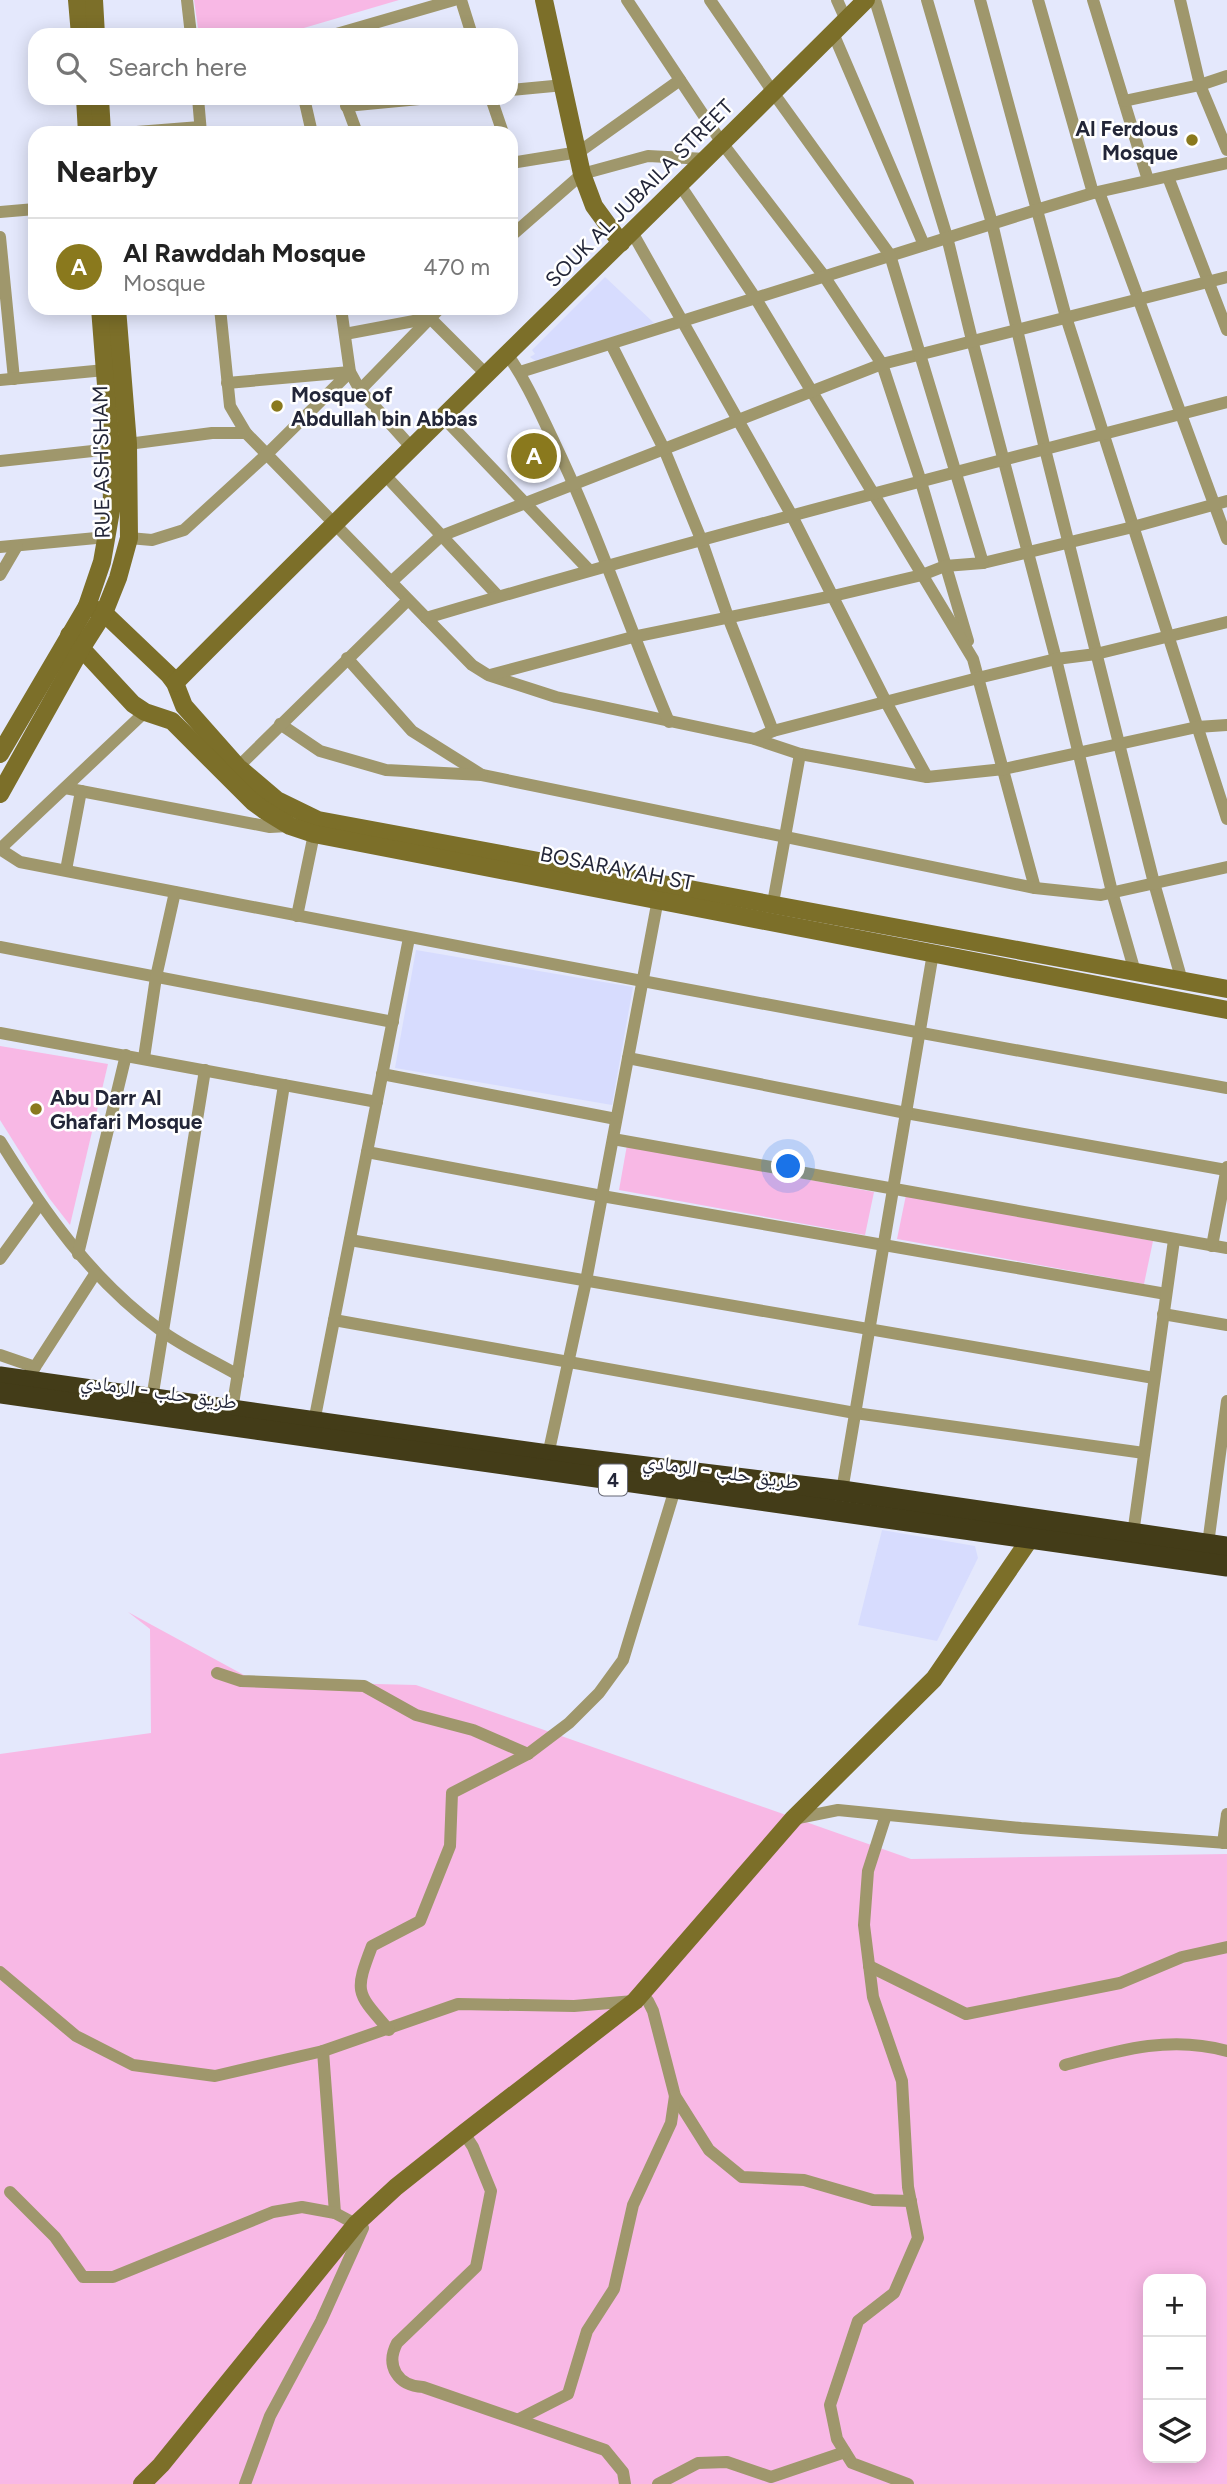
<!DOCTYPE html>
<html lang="en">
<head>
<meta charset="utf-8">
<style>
	body { margin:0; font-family:Figtree,"Noto Naskh Arabic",sans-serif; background:#f6f6f6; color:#222 }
	.controls { position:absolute; right:21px; bottom:21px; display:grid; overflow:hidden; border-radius:14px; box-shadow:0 4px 18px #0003 }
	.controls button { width:63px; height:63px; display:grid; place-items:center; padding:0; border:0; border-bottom:2px solid #e0e0e0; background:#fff; color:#222; font:35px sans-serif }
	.you { position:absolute; left:789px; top:1167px; width:24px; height:24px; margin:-18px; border:5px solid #fff; border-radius:50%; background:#1a73e8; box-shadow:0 0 0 10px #1a73e833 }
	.badge { display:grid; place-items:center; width:46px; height:46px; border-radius:50%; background:#8a791d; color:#fff; font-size:23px; font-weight:700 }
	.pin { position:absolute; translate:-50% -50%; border:4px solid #fff; box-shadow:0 2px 7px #0006 }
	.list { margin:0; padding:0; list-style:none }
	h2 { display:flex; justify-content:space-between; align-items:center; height:91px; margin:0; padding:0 28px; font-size:30px }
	h2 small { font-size:23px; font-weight:400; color:#767676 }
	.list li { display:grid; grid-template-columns:46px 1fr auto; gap:21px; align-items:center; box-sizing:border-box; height:98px; padding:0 28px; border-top:2px solid #e0e0e0 }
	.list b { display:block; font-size:26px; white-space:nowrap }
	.list p { margin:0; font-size:23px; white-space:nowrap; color:#767676 }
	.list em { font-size:23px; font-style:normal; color:#767676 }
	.icon { flex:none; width:38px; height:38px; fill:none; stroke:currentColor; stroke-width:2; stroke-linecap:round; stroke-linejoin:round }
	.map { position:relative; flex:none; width:1227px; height:2484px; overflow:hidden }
	.search { position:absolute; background:#fff; box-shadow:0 4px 18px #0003; left:28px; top:28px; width:490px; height:77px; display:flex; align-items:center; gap:18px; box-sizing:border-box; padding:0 24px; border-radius:21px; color:#767676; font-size:26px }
	.panel { position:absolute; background:#fff; box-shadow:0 4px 18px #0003; left:28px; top:126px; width:490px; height:189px; border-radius:21px }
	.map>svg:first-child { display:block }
	.built { fill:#d7dcfe }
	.green { fill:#f8b8e5; fill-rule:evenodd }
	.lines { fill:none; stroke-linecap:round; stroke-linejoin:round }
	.street { stroke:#9f976c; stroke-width:12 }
	.secondary { stroke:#7c6f29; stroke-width:18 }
	.highway { stroke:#433c18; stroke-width:21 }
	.poi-dot { fill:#8a791d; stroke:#fff; stroke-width:2.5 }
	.labels { text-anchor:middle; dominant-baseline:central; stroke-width:5; stroke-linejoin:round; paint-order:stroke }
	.shield { fill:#fff; stroke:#656774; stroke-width:2 }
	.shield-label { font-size:19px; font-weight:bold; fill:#232638 }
	.poi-label { font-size:21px; font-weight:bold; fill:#232638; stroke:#fff; text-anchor:start }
	.street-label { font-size:21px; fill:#232638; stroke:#fff }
</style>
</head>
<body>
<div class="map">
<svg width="1227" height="2484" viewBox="0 0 1227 2484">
	<rect width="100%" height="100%" fill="#e4e8fc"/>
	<g class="built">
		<path d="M605,277L654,323L537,362L530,357L535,354L532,350Z"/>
		<path d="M416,950L633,987L612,1105L395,1068Z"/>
		<path d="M882,1530L975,1546L978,1558L937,1641L858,1625Z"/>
	</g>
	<g class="green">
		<path d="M194,0H399L280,35H199Z"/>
		<path d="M0,1046L108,1064L70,1225L49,1198L0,1120Z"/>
		<path d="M627,1145L874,1192L865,1235L619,1190Z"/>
		<path d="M906,1195L1153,1241L1144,1284L897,1239Z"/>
		<path d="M128,1612L255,1681L416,1685L911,1859L1227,1854V2484H0V1754L151,1733L150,1629ZM1148,2279H1201V2458H1148Z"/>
	</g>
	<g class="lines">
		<g class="street">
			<path d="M187,0L191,35"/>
			<path d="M461,0L472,35"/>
			<path d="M627,0L722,143L824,276L882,364L921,482L968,641"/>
			<path d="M837,0L846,20"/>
			<path d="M875,0L947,237L972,340L1056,659L1112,892L1135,972"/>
			<path d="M927,0L992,223L1045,449L1154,883L1182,981"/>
			<path d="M980,0L1066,317L1227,819"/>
			<path d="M1038,0L1093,193"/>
			<path d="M1093,0L1148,180"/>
			<path d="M1180,0L1200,85L1227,150"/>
			<path d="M833,33L924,245"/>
			<path d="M333,35L454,0"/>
			<path d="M511,90L564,85"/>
			<path d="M198,98L201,133"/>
			<path d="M304,98L312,133"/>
			<path d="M344,98L357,133"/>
			<path d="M491,98L503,133"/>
			<path d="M1124,101L1200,85L1227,76"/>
			<path d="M346,106L430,98"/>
			<path d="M124,133L200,127"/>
			<path d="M511,163L579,152L680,80"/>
			<path d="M1168,177L1227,330"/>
			<path d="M680,185L756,299L973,659L1035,888"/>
			<path d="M1099,192L1227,539"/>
			<path d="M0,212L35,209"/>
			<path d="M632,232L791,514L886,702L927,777"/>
			<path d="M511,236L582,174L648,156L706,159"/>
			<path d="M0,237L14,379"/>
			<path d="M220,308L230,406L246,433L472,665L488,675L556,697L755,739L800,754L927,777L1004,769L1197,727L1227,725"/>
			<path d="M341,308L350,372L360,390L411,447"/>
			<path d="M426,308L430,318L486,374"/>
			<path d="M345,334L430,318"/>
			<path d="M611,344L664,449L701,539L728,617L773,731"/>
			<path d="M507,354C527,382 540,413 555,444C598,534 630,630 669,722"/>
			<path d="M520,372L1036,210L1093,193L1227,163"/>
			<path d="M0,380L105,370"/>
			<path d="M360,390L440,308"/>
			<path d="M443,417L589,570"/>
			<path d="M128,444L212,433H246"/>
			<path d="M0,461L111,449"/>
			<path d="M384,474L498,596"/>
			<path d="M129,538L152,540L184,530L266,455L350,372L227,383"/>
			<path d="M0,547L107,537"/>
			<path d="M983,563L1133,527L1227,501"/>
			<path d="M0,575L17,546"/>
			<path d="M391,582L441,536L882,364L1227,277"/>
			<path d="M426,618C691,540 959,471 1227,402"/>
			<path d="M347,658L412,731L482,775L1035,888L1101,895L1227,867"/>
			<path d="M490,675L633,637L833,596L922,575L945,566L983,563L890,255L777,98L710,0"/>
			<path d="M280,724L320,751L386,770L482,775"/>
			<path d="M755,739L773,731L978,678L1056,659L1096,654L1227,622"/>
			<path d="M238,767L408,600"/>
			<path d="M65,788L270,827L288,826"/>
			<path d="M0,849L20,862C422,940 824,1017 1227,1088"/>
			<path d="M0,849L145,712"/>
			<path d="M66,870L81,791"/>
			<path d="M773,903L800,754"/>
			<path d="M297,916L314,834"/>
			<path d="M0,947L393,1022"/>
			<path d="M0,1033L377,1102"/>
			<path d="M144,1058L156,977L175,892"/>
			<path d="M628,1058L906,1113L1226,1170"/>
			<path d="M382,1074L616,1119"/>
			<path d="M613,1139L1227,1248"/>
			<path d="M0,1141C44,1212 91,1279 159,1329C183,1347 212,1360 238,1375"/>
			<path d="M367,1152L602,1196L1166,1294"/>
			<path d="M350,1240L1154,1378"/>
			<path d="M1212,1246L1227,1167"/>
			<path d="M78,1254L126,1055"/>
			<path d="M0,1259L40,1204"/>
			<path d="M1163,1314L1227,1325"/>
			<path d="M334,1320L855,1413L1144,1453"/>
			<path d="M0,1355L35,1367L33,1371"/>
			<path d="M35,1367L95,1274"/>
			<path d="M152,1399L205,1070"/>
			<path d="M232,1410L284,1085"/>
			<path d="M314,1422L409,938"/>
			<path d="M548,1455L586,1281L658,899"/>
			<path d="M842,1491L933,953"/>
			<path d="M1133,1534L1174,1240"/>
			<path d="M1208,1544L1227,1401"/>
			<path d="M217,1673L241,1681L364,1686L416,1715L473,1730L528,1754"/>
			<path d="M886,1815L868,1871L864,1925L873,1997L902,2081L908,2187L918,2238L894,2293L858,2321L830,2405L837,2439L852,2463L908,2484"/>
			<path d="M793,1819L838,1810L1021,1828L1227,1843"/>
			<path d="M1223,1843L1227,1814"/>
			<path d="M869,1966L966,2014L1120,1983L1182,1957L1227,1947"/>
			<path d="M0,1972L76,2036L133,2065L215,2076L323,2051L458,2004L574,2006L634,2001"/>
			<path d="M641,1994L648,2001L653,2011L675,2096L709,2150L742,2177L804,2180L873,2200L911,2201"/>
			<path d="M389,2030C356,1992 354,1993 372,1946L420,1921L450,1846L452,1793L528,1754L569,1723L599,1693L623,1660L675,1489"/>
			<path d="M323,2051L335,2213"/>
			<path d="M1065,2065C1120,2050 1171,2035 1227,2051"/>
			<path d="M464,2133L473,2147L491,2191L476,2267L397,2343C385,2366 398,2386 423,2387L605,2450L623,2472L625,2484"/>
			<path d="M10,2192L55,2237L83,2277H113L273,2212L302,2207L335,2213L363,2228L321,2321L270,2416L245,2484"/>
			<path d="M519,2419L568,2394L587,2331L614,2289L633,2205L671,2123L675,2096"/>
			<path d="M658,2484L698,2463L727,2462L771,2477L845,2452"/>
		</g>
		<g class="secondary">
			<path d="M77,0L80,35"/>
			<path d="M94,0L96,35"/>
			<path d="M544,0L582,174L594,206L621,243"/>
			<path d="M85,98L87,133"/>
			<path d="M100,98L102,133"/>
			<path d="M87,606L104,613L169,675L175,683L184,706L238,767L277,800L318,820L1227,989"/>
			<path d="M69,635L133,704L145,712L172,721L253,802L264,810L290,826L314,834L1227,1010"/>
			<path d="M175,683C403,453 637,229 866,0"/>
			<path d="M0,754L87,606L102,562L112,505L111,449L100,308"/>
			<path d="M0,794L81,649L104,613L118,578L129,538L128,444L117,308"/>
			<path d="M142,2484L161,2465L357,2223L396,2187L464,2133L635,2001L793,1819L934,1679L1030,1539"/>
		</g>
		<g class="highway">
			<path d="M0,1377L548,1455L842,1491L1227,1547"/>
			<path d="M0,1393L1227,1566"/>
		</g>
	</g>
	<g class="poi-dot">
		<circle cx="1192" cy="140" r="7"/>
		<circle cx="277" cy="406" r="7"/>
		<circle cx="36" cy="1109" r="7"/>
	</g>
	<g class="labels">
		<rect class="shield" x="599" y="1464.5" width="28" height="31" rx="5"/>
		<g class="shield-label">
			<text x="613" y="1480">4</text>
		</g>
		<g class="poi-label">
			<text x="1178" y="128" text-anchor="end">Al Ferdous<tspan x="1178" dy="24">Mosque</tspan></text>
			<text x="291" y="394">Mosque of<tspan x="291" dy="24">Abdullah bin Abbas</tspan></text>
			<text x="50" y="1097">Abu Darr Al<tspan x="50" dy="24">Ghafari Mosque</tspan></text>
		</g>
		<g class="street-label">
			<text transform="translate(639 193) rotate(-45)">SOUK AL JUBAILA STREET</text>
			<text transform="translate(101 462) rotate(-91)">RUE ASH'SHAM</text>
			<text transform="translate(617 868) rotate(11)">BOSARAYAH ST</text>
			<text transform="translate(159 1391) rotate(8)">طريق حلب - الرمادي</text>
			<text transform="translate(721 1471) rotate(8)">طريق حلب - الرمادي</text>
		</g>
	</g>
</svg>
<div class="controls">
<button>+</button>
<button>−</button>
<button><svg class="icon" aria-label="layers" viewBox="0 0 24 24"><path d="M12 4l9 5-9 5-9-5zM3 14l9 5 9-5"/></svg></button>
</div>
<div class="you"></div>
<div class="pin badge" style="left:534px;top:456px">A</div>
<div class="search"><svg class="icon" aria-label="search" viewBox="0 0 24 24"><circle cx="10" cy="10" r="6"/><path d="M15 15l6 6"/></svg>Search here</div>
<section class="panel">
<h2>Nearby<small></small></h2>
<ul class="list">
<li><span class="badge">A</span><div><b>Al Rawddah Mosque</b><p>Mosque</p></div><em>470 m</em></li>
</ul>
</section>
</div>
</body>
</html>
